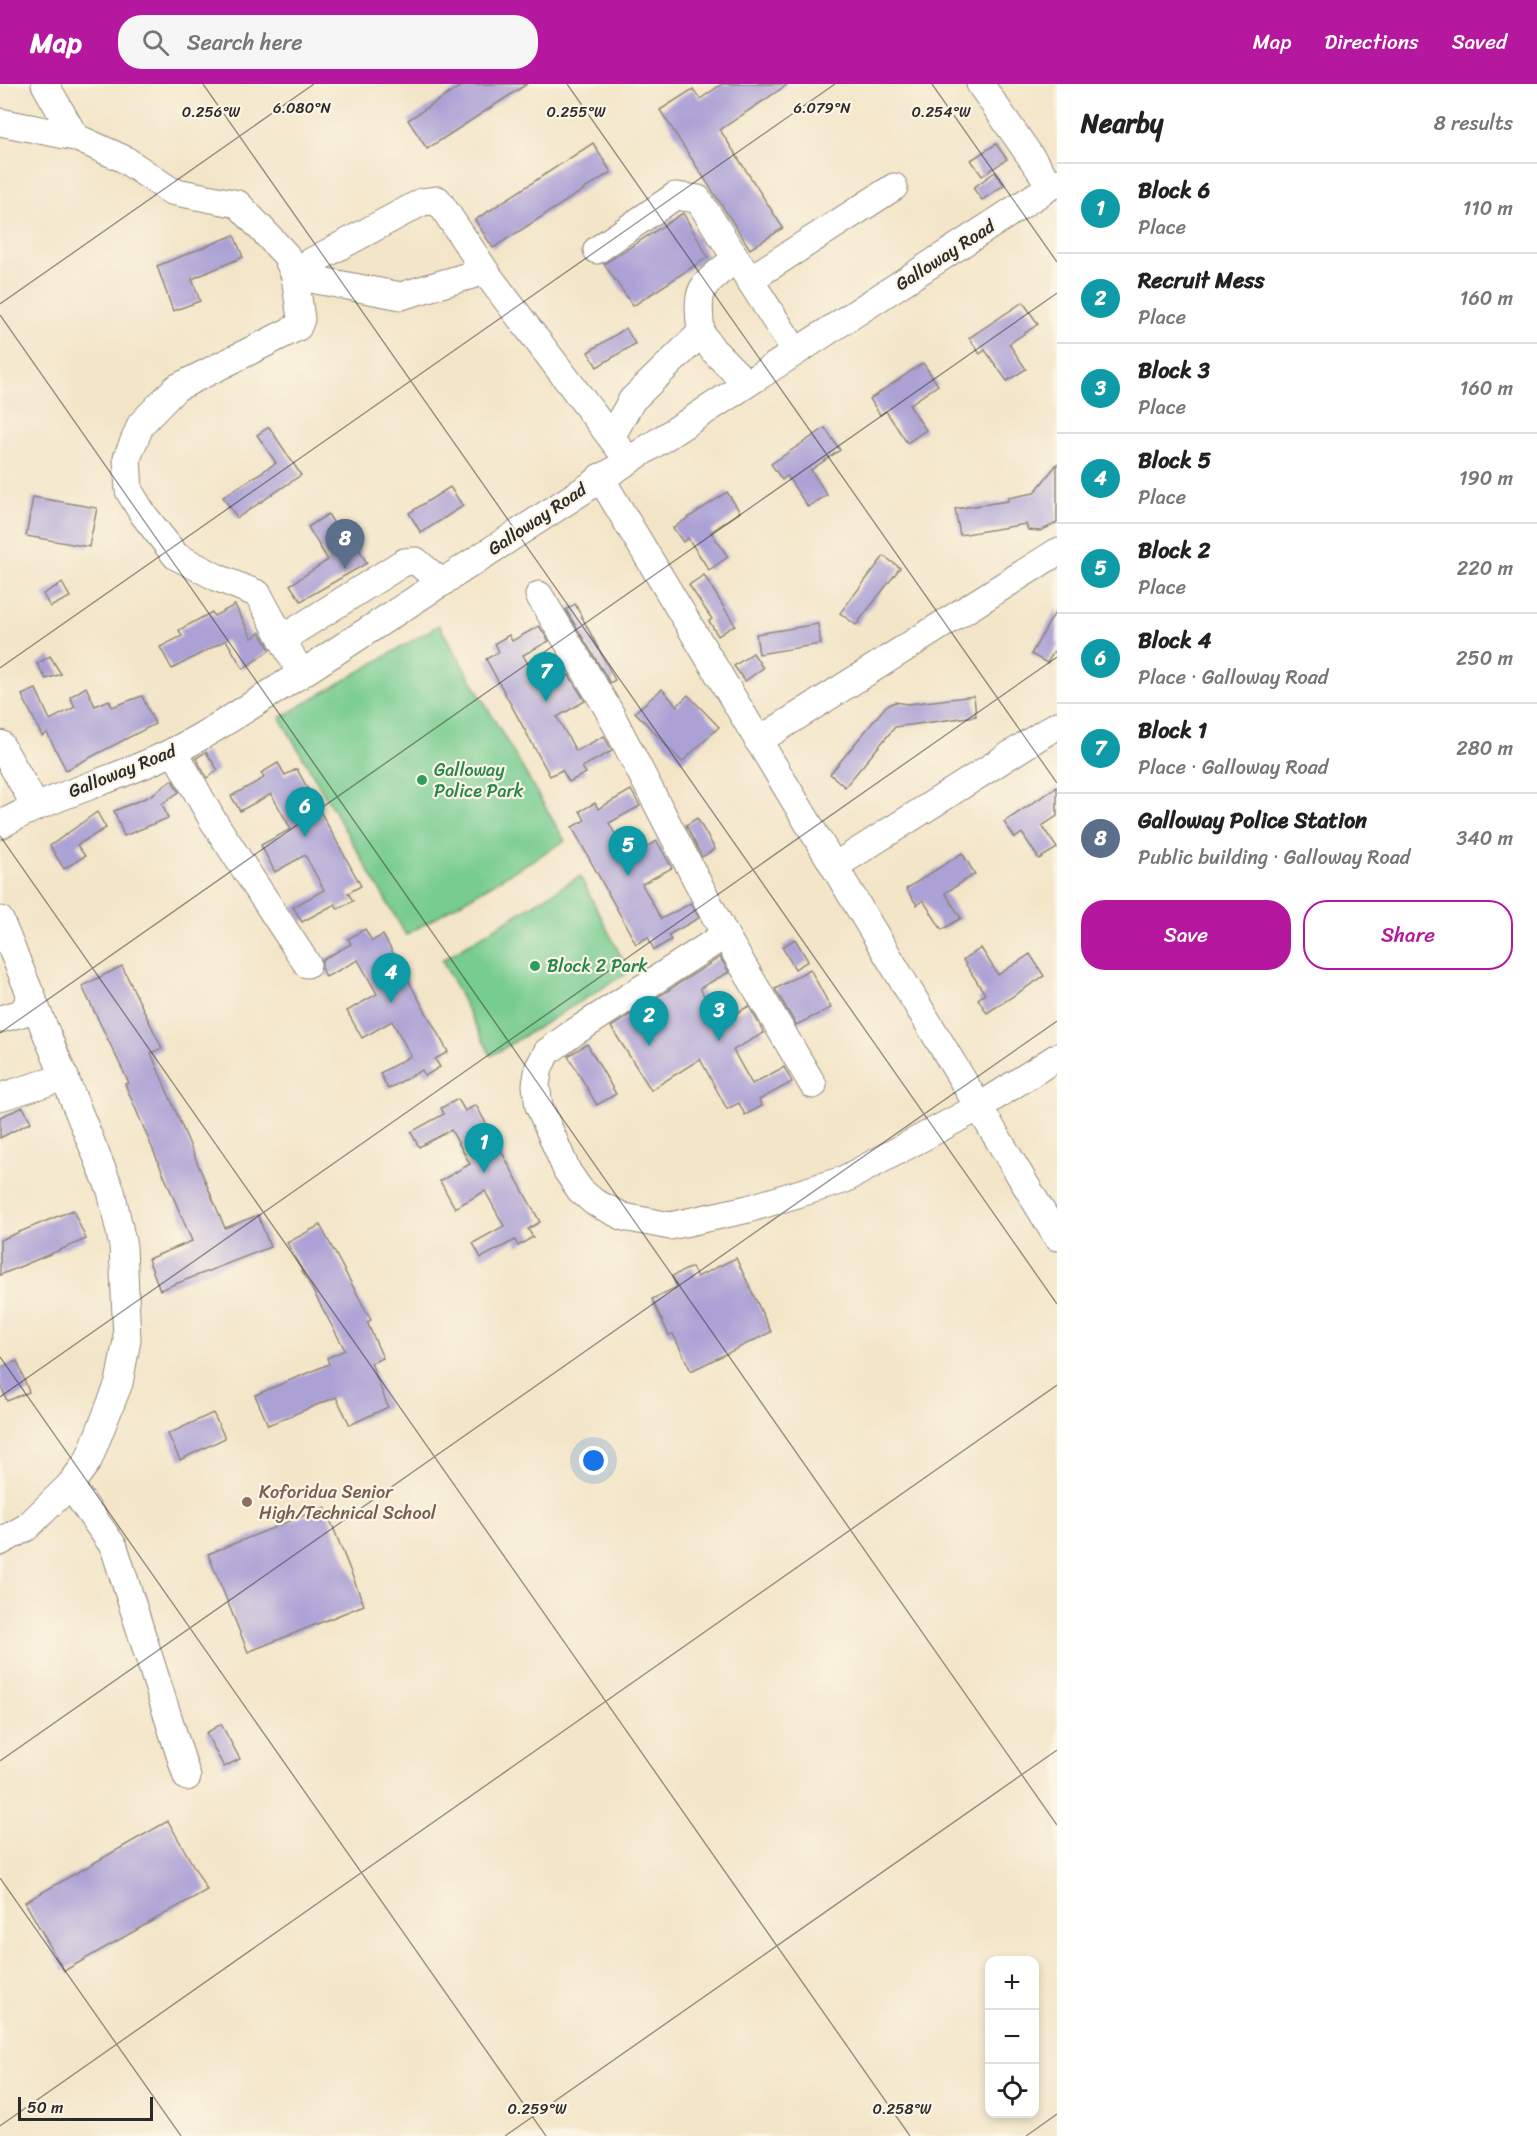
<!DOCTYPE html>
<html lang="en">
<head>
<meta charset="utf-8">
<style>
	body { margin:0; font-family:Sriracha,sans-serif; background:#f6f6f6; color:#222 }
	.controls { position:absolute; right:18px; bottom:18px; display:grid; overflow:hidden; border-radius:12px; box-shadow:0 3px 9px #0003 }
	.controls button { width:54px; height:54px; display:grid; place-items:center; padding:0; border:0; border-bottom:2px solid #e0e0e0; background:#fff; color:#222; font:30px sans-serif }
	.scale { position:absolute; left:18px; bottom:15px; width:135px; box-sizing:border-box; padding-left:6px; border:3px solid #2b2b2b; border-top:0; font-size:16px; line-height:21px; white-space:nowrap; color:#2b2b2b; -webkit-text-stroke:4px #fcf5e5; paint-order:stroke }
	.you { position:absolute; left:594px; top:1377px; width:21px; height:21px; margin:-15px; border:4px solid #fff; border-radius:50%; background:#1a73e8; box-shadow:0 0 0 9px #1a73e833 }
	.badge { display:grid; place-items:center; width:39px; height:39px; border-radius:50%; background:#b5179e; color:#fff; font-size:20px; font-weight:700 }
	.pin { position:absolute; translate:-50% -50px; filter:drop-shadow(0 2px 3px #0008) }
	.pin::after { content:''; position:absolute; top:32px; width:21px; height:18px; background:inherit; clip-path:polygon(0 0,100% 0,50% 100%) }
	.list { margin:0; padding:0; list-style:none }
	h2 { display:flex; justify-content:space-between; align-items:center; height:78px; margin:0; padding:0 24px; font-size:26px }
	h2 small { font-size:20px; font-weight:400; color:#767676 }
	.list li { display:grid; grid-template-columns:39px 1fr auto; gap:18px; align-items:center; box-sizing:border-box; height:90px; padding:0 24px; border-top:2px solid #e0e0e0 }
	.list b { display:block; font-size:22px; white-space:nowrap }
	.list p { margin:0; font-size:20px; white-space:nowrap; color:#767676 }
	.list em { font-size:20px; font-style:normal; color:#767676 }
	.actions { display:flex; gap:12px; padding:18px 24px }
	.actions a { flex:1; padding:14px 0; border:2px solid #b5179e; border-radius:24px; text-align:center; font-size:21px; color:#b5179e }
	.actions .main { background:#b5179e; color:#fff }
	.icon { flex:none; width:33px; height:33px; fill:none; stroke:currentColor; stroke-width:2; stroke-linecap:round; stroke-linejoin:round }
	.map { position:relative; flex:none; width:1057px; height:2052px; overflow:hidden }
	header { display:flex; align-items:center; gap:36px; box-sizing:border-box; height:84px; padding:0 30px; background:#b5179e; color:#fff }
	header strong { font-size:28px }
	nav { display:flex; gap:33px; margin-inline-start:auto; font-size:21px }
	.search { width:420px; height:54px; background:#f6f6f6; display:flex; align-items:center; gap:15px; box-sizing:border-box; padding:0 21px; border-radius:24px; color:#767676; font-size:22px }
	main { display:flex }
	aside { flex:1; background:#fff }
	.map>svg:first-child { display:block }
	.green { fill:#77cc8f; stroke:#517c5d; stroke-width:1.5 }
	.building { fill:#aba1d5 }
	.lines { fill:none; stroke-linecap:round; stroke-linejoin:round }
	.minor-casing { stroke:#8f887a; stroke-width:29 }
	.minor { stroke:#fff; stroke-width:27 }
	.ticks { fill:none; stroke:#2b2b2b; stroke-width:1.5; stroke-opacity:0.45 }
	.leisure-dot { fill:#2e9e5b; stroke:#fcf5e5; stroke-width:2 }
	.education-dot { fill:#8d6e63; stroke:#fcf5e5; stroke-width:2 }
	.labels { text-anchor:middle; dominant-baseline:central; stroke-width:4.5; stroke-linejoin:round; paint-order:stroke }
	.street-label { font-size:18px; fill:#2b2b2b; stroke:#fcf5e5 }
	.leisure-label { font-size:18px; fill:#27864d; stroke:#fcf5e5; text-anchor:start }
	.education-label { font-size:18px; fill:#785e54; stroke:#fcf5e5; text-anchor:start }
	.ticks-label { font-size:15px; text-anchor:middle; fill:#2b2b2b; stroke:#fcf5e5; stroke-width:4.5; stroke-linejoin:round; paint-order:stroke }
</style>
</head>
<body>
<header>
<strong>Map</strong>
<div class="search"><svg class="icon" aria-label="search" viewBox="0 0 24 24"><circle cx="10" cy="10" r="6"/><path d="M15 15l6 6"/></svg>Search here</div>
<nav><a>Map</a><a>Directions</a><a>Saved</a></nav>
</header>
<main>
<div class="map">
<svg width="1057" height="2052" viewBox="0 0 1057 2052">
	<rect width="100%" height="100%" fill="#fcf5e5"/>
	<filter id="ink" filterUnits="userSpaceOnUse"><feTurbulence type="fractalNoise" baseFrequency=".0167" numOctaves="2"/><feDisplacementMap in="SourceGraphic" scale="12" xChannelSelector="R" yChannelSelector="G"/><feConvolveMatrix kernelMatrix="1 2 1 2 8 2 1 2 1" color-interpolation-filters="sRGB"/></filter>
	<filter id="wash" filterUnits="userSpaceOnUse"><feTurbulence type="fractalNoise" baseFrequency=".008" numOctaves="4" result="noise"/><feDisplacementMap in="SourceGraphic" scale="24" xChannelSelector="R" yChannelSelector="G"/><feGaussianBlur stdDeviation="1.35" result="paint"/><feColorMatrix in="noise" values="0 0 0 0 0 0 0 0 0 0 0 0 0 0 0 0 0 1.4 0 .05"/><feComposite in="paint" operator="in"/></filter>
	<g filter="url(#wash)">
		<rect width="100%" height="100%" fill="#f3e5c8"/>
		<g class="green">
			<path d="M439,541L565,757L406,851L280,634Z"/>
			<path d="M580,792L629,888L491,972L442,876Z"/>
		</g>
		<g id="blocks">
			<g class="building">
				<path d="M464,0H527L427,65L408,36Z"/>
				<path d="M722,0H788L720,46L783,144L750,165L660,26L693,5L700,15Z"/>
				<path d="M593,59L611,88L493,164L475,136Z"/>
				<path d="M996,60L1007,75L982,92L971,76Z"/>
				<path d="M995,88L1004,101L982,116L973,104Z"/>
				<path d="M683,129L708,173L633,222L604,180Z"/>
				<path d="M234,151L243,173L192,195L200,217L173,227L157,182Z"/>
				<path d="M1023,218L1038,240L1009,260L1026,285L1007,297L985,266L980,270L969,254Z"/>
				<path d="M626,244L635,260L597,283L588,268Z"/>
				<path d="M923,279L938,301L909,321L926,346L907,359L886,327L880,331L870,315Z"/>
				<path d="M269,343L301,391L237,434L223,413L276,379L257,351Z"/>
				<path d="M825,344L840,366L811,386L827,411L808,423L787,392L782,396L771,380Z"/>
				<path d="M1057,380V439L1040,447L1028,446L1026,440L960,451L955,425L1008,417V414L1034,409Z"/>
				<path d="M450,403L463,422L421,449L409,429Z"/>
				<path d="M727,408L740,428L711,448L728,473L709,486L688,454L683,458L673,444Z"/>
				<path d="M33,413L97,424L89,463L26,452Z"/>
				<path d="M328,430L350,466L357,462L367,479L301,517L290,501L328,476L308,443Z"/>
				<path d="M884,472L900,484L856,541L840,529Z"/>
				<path d="M704,491L735,541L718,552L709,537L712,535L689,501Z"/>
				<path d="M62,499L70,513L50,523L43,510Z"/>
				<path d="M575,520L615,596L610,599L566,526Z"/>
				<path d="M235,521L252,554L260,548L270,566L243,585L226,556L172,585L160,563L182,552L179,546L212,528L214,532Z"/>
				<path d="M1057,525V563L1047,579L1031,570Z"/>
				<path d="M818,540L821,560L759,570L756,550Z"/>
				<path d="M539,542L549,557L523,571L542,606L569,591L585,617L557,633L576,667L604,652L612,667L582,683L586,689L569,698L562,686L550,692L486,575L499,568L495,559L509,551L512,557Z"/>
				<path d="M753,569L763,584L745,597L734,582Z"/>
				<path d="M50,572L61,590L46,595L37,580Z"/>
				<path d="M86,603L95,622L109,616L112,623L142,612L155,640L66,686L47,649L42,652L22,611L36,605L50,636L75,623L70,613Z"/>
				<path d="M662,605L677,622L688,611L719,643L682,678L635,628Z"/>
				<path d="M974,612L976,632L895,643L845,703L830,690L886,622L895,618L908,620Z"/>
				<path d="M206,668L218,686L207,694L196,674Z"/>
				<path d="M278,679L285,691L297,685L361,802L348,809L353,817L338,825L335,820L302,838L293,823L324,806L305,771L275,788L261,761L291,745L271,710L240,727L231,712L264,694L261,689Z"/>
				<path d="M172,696L179,708L162,720L168,734L124,752L114,727L150,712Z"/>
				<path d="M1057,703V732L1042,742L1057,764L1039,775L1022,749L1015,754L1004,738Z"/>
				<path d="M631,706L640,722L609,739L628,773L657,757L672,784L642,800L661,835L691,819L699,834L668,851L671,856L654,866L648,853L636,860L572,743L585,736L580,727L595,719L598,725Z"/>
				<path d="M97,728L106,744L77,761L85,772L64,785L50,762Z"/>
				<path d="M697,734L715,765L702,773L686,741Z"/>
				<path d="M962,769L975,790L945,809L961,834L942,846L923,816L917,821L906,805Z"/>
				<path d="M365,845L372,857L383,851L448,968L435,975L440,983L425,992L422,986L388,1005L380,989L411,972L392,937L362,954L347,927L377,910L358,876L326,893L322,885V876L351,860L348,855Z"/>
				<path d="M795,855L808,877L795,885L782,863Z"/>
				<path d="M981,864L998,891L1030,870L1044,892L987,929L978,915L985,910L963,876Z"/>
				<path d="M720,873L729,888L700,904L719,939L749,922L764,949L733,966L752,1000L784,983L792,998L759,1016L762,1022L745,1031L739,1019L727,1025L700,975L651,1006L611,943Z"/>
				<path d="M122,882L162,964L151,969L225,1144L258,1131L270,1163L160,1206L148,1175L192,1157L125,1000L129,999L82,902Z"/>
				<path d="M810,885L831,924L796,941L775,905Z"/>
				<path d="M587,960L616,1010L597,1021L568,972Z"/>
				<path d="M458,1015L465,1027L476,1021L540,1138L528,1145L533,1153L518,1162L515,1156L481,1174L473,1159L504,1142L485,1107L455,1124L440,1097L470,1080L451,1046L419,1063L411,1048L444,1030L441,1024Z"/>
				<path d="M23,1023L31,1038L0,1054V1033Z"/>
				<path d="M73,1126L86,1155L0,1191V1156Z"/>
				<path d="M320,1141L371,1236L367,1238L383,1274L371,1279L388,1323L350,1341L336,1313L268,1341L255,1311L329,1280L327,1274L345,1266L287,1159Z"/>
				<path d="M736,1174L771,1248L691,1287L673,1250L669,1251L652,1215L677,1203L672,1192L692,1183L697,1193Z"/>
				<path d="M17,1277L29,1308L7,1317L0,1299V1284Z"/>
				<path d="M213,1329L225,1354L180,1376L168,1350Z"/>
				<path d="M325,1423L364,1521L248,1568L208,1470Z"/>
				<path d="M221,1640L240,1675L224,1683L206,1649Z"/>
				<path d="M168,1737L207,1806L64,1887L25,1818Z"/>
			</g>
		</g>
	</g>
	<g filter="url(#ink)">
		<use href="#blocks" fill-opacity="0" stroke="#8f887a" stroke-width="1.5"/>
		<g class="lines">
			<g class="minor-casing">
				<g id="minor">
					<path d="M45,0L75,53"/>
					<path d="M980,0L1051,102"/>
					<path d="M0,38L75,53L124,75L171,107L238,120L286,171L295,192L401,212L485,187"/>
					<path d="M597,166L675,112L698,115L795,267"/>
					<path d="M749,196L894,103"/>
					<path d="M701,249C696,201 699,205 735,175"/>
					<path d="M611,353L632,316L701,249L713,266L746,299"/>
					<path d="M600,393L1057,1153"/>
					<path d="M539,511L608,625L725,851L813,1001"/>
					<path d="M282,555L404,478L416,477L442,499"/>
					<path d="M301,590L258,510L218,494L176,472L143,430L129,407L127,374L141,340L176,304L298,243L301,235L295,192L307,180L422,118L438,116L490,194L628,376"/>
					<path d="M758,657L1057,468"/>
					<path d="M0,660L35,721"/>
					<path d="M174,667L212,735L307,880"/>
					<path d="M0,741C55,710 116,696 172,668C215,647 260,615 301,590L1057,98"/>
					<path d="M835,782L1057,641"/>
					<path d="M0,836L111,1107L123,1162L127,1256L119,1299L88,1377L70,1401L27,1443L0,1458"/>
					<path d="M725,851L573,949L547,968L539,983L536,1001L539,1022L567,1087L580,1106L594,1118L624,1133L670,1142L748,1125L843,1096L979,1023L1057,973"/>
					<path d="M0,935L22,929L32,912"/>
					<path d="M0,1013L65,993"/>
					<path d="M70,1401L114,1463L187,1693"/>
				</g>
			</g>
			<use href="#minor" class="minor"/>
		</g>
	</g>
	<path class="ticks" d="M203,0L1057,1220M567,0L1057,699M932,0L1057,178M0,220L314,0M0,231L1057,1741M0,584L835,0M0,752L910,2052M0,949L1057,209M0,1273L546,2052M0,1313L1057,573M0,1677L1057,937M0,1794L181,2052M0,2042L1057,1301M505,2052L1057,1666M1026,2052L1057,2030"/>
	<g class="leisure-dot">
		<circle cx="422" cy="696" r="6"/>
		<circle cx="535" cy="882" r="6"/>
	</g>
	<circle class="education-dot" cx="247" cy="1418" r="6"/>
	<g class="labels">
		<g class="street-label">
			<text transform="translate(945 171) rotate(-33)">Galloway Road</text>
			<text transform="translate(537 435) rotate(-34)">Galloway Road</text>
			<text transform="translate(122 687) rotate(-22)">Galloway Road</text>
		</g>
		<g class="leisure-label">
			<text x="434" y="686">Galloway<tspan x="434" dy="21">Police Park</tspan></text>
			<text x="547" y="882">Block 2 Park</text>
		</g>
		<g class="education-label">
			<text x="259" y="1408">Koforidua Senior<tspan x="259" dy="21">High/Technical School</tspan></text>
		</g>
	</g>
	<g class="ticks-label">
		<text x="822" y="29">6.079°N</text>
		<text x="302" y="29">6.080°N</text>
		<text x="211" y="33">0.256°W</text>
		<text x="941" y="33">0.254°W</text>
		<text x="576" y="33">0.255°W</text>
		<text x="537" y="2030">0.259°W</text>
		<text x="902" y="2030">0.258°W</text>
	</g>
</svg>
<div class="controls">
<button>+</button>
<button>−</button>
<button><svg class="icon" aria-label="locate" viewBox="0 0 24 24"><circle cx="12" cy="12" r="6"/><path d="M12 2v4M12 18v4M2 12h4M18 12h4"/></svg></button>
</div>
<div class="scale">50 m</div>
<div class="you"></div>
<div class="pin badge" style="left:484px;top:1089px;background:#0f9aa8">1</div>
<div class="pin badge" style="left:649px;top:962px;background:#0f9aa8">2</div>
<div class="pin badge" style="left:719px;top:957px;background:#0f9aa8">3</div>
<div class="pin badge" style="left:391px;top:919px;background:#0f9aa8">4</div>
<div class="pin badge" style="left:628px;top:792px;background:#0f9aa8">5</div>
<div class="pin badge" style="left:305px;top:753px;background:#0f9aa8">6</div>
<div class="pin badge" style="left:546px;top:618px;background:#0f9aa8">7</div>
<div class="pin badge" style="left:345px;top:485px;background:#5c6f8a">8</div>
</div>
<aside>
<h2>Nearby<small>8 results</small></h2>
<ul class="list">
<li><span class="badge" style="background:#0f9aa8">1</span><div><b>Block 6</b><p>Place</p></div><em>110 m</em></li>
<li><span class="badge" style="background:#0f9aa8">2</span><div><b>Recruit Mess</b><p>Place</p></div><em>160 m</em></li>
<li><span class="badge" style="background:#0f9aa8">3</span><div><b>Block 3</b><p>Place</p></div><em>160 m</em></li>
<li><span class="badge" style="background:#0f9aa8">4</span><div><b>Block 5</b><p>Place</p></div><em>190 m</em></li>
<li><span class="badge" style="background:#0f9aa8">5</span><div><b>Block 2</b><p>Place</p></div><em>220 m</em></li>
<li><span class="badge" style="background:#0f9aa8">6</span><div><b>Block 4</b><p>Place · Galloway Road</p></div><em>250 m</em></li>
<li><span class="badge" style="background:#0f9aa8">7</span><div><b>Block 1</b><p>Place · Galloway Road</p></div><em>280 m</em></li>
<li><span class="badge" style="background:#5c6f8a">8</span><div><b>Galloway Police Station</b><p>Public building · Galloway Road</p></div><em>340 m</em></li>
</ul>
<div class="actions"><a class="main">Save</a><a>Share</a></div>
</aside>
</main>
</body>
</html>
